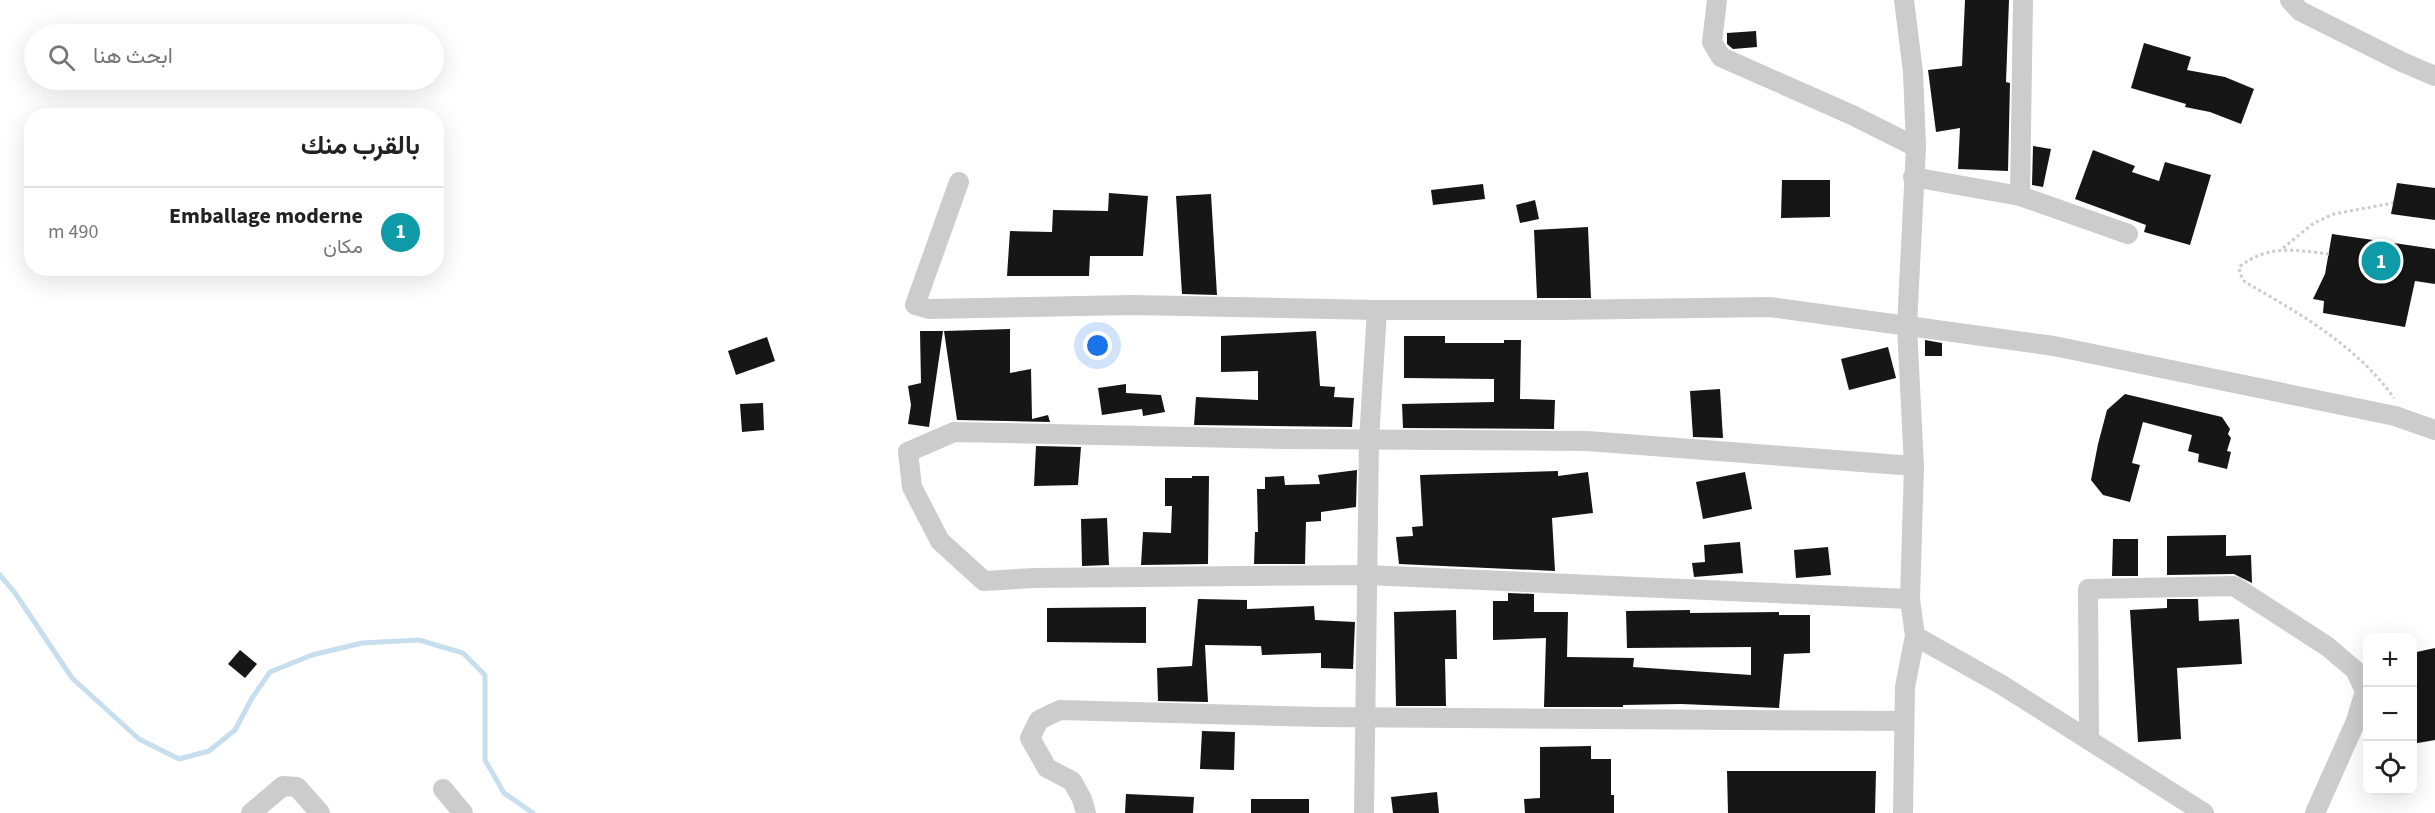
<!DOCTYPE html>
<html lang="ar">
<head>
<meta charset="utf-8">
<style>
	body { margin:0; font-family:"Source Sans 3",Vazirmatn,sans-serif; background:#f2f2f2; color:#222; direction:rtl }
	.controls { position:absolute; right:18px; bottom:18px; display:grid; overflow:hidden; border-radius:12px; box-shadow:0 6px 24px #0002 }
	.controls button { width:54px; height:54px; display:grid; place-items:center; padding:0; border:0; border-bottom:2px solid #e0e0e0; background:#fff; color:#222; font:30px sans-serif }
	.you { position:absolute; left:1098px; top:346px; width:21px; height:21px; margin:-15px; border:4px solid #fff; border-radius:50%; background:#1a73e8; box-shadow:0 0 0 9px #1a73e833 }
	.badge { display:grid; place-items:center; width:39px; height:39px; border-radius:50%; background:#1a73e8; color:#fff; font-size:20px; font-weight:700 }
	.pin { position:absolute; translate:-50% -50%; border:3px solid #fff; box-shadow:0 2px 6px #0006 }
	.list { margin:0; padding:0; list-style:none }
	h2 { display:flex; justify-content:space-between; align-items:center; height:78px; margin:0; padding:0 24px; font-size:26px }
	h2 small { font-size:20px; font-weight:400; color:#767676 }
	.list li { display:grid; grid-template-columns:39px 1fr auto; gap:18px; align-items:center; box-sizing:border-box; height:90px; padding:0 24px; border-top:2px solid #e0e0e0 }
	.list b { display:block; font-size:22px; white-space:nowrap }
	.list p { margin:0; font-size:20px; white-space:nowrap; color:#767676 }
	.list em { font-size:20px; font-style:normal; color:#767676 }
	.icon { flex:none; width:33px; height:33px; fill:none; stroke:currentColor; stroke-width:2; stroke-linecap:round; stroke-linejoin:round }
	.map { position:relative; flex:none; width:2435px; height:813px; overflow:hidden; direction:ltr }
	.search { position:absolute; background:#fff; box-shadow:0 6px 24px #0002; left:24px; top:24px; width:420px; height:66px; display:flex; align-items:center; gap:15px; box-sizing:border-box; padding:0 21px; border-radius:33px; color:#767676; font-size:22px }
	.panel { position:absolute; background:#fff; box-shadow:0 6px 24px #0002; left:24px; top:108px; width:420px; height:168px; border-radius:24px; direction:rtl }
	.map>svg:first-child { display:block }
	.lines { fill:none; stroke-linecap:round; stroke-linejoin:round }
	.stream { stroke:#c7deee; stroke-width:5 }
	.building { fill:#161616 }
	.path { stroke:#ccc; stroke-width:3; stroke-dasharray:3 3; stroke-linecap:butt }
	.minor { stroke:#ccc; stroke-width:20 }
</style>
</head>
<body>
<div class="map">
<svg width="2435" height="813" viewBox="0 0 2435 813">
	<rect width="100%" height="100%" fill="#fff"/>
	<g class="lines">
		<path class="stream" d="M0,575L15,593L72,678L139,739L179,759L209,751L235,730L252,698L270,672L312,655L362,643L419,640L463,653L485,675V760L504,793L533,813"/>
	</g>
	<g class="building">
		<path d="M1965,0H2009L2006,82L2010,83L2008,171L1958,169L1960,128L1936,132L1928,70L1962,66Z"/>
		<path d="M1756,31L1757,47L1733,49L1727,44V33Z"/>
		<path d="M2144,43L2191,57L2187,70L2225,77L2254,89L2241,124L2210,112L2185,107L2186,104L2131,88Z"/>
		<path d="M2033,146L2051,149L2043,187L2032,185Z"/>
		<path d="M2093,150L2135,166L2132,172L2159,181L2165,162L2211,175L2190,245L2144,232L2146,225L2075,199Z"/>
		<path d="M1782,180H1830V217L1781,218Z"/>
		<path d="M2397,183L2435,188V220L2391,214Z"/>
		<path d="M1483,184L1485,199L1433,205L1431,190Z"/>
		<path d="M1109,193L1148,196L1143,256H1090L1089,276H1007L1010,231L1052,232L1053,210L1108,211Z"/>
		<path d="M1211,194L1217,295L1182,294L1176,196Z"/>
		<path d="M1535,200L1539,219L1520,223L1516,205Z"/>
		<path d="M1588,227L1591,298H1537L1534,230Z"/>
		<path d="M2332,234L2435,249V284L2415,281L2405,327L2323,313L2324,301L2313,299L2325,274Z"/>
		<path d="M1010,329V373L1031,369L1032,419L1048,415L1050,422L957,420L944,331Z"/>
		<path d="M920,331H943L929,427L908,424L911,405L908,386L921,383Z"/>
		<path d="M1316,331L1320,386L1335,387L1334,397L1354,398L1352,427L1194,425L1196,397L1258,400V371L1221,372V336Z"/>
		<path d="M1404,336H1445V343H1504V340H1521L1520,399L1555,400L1554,429L1403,428L1402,404L1494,402V379L1404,378Z"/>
		<path d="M767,337L775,361L736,375L728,351Z"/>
		<path d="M1925,340L1942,343V356H1925Z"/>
		<path d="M1888,347L1896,378L1849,390L1841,359Z"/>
		<path d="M1126,384V393L1161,395L1165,412L1143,416L1142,409L1102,415L1098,388Z"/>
		<path d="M1720,389L1723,438L1693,437L1690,391Z"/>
		<path d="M2125,394L2222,417L2230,429L2228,434L2231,438L2227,451L2231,452L2227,469L2198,462L2199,454L2188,451L2192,435L2143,422L2132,463L2140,465L2130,502L2103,495L2091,480L2098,444L2107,410Z"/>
		<path d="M763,403L764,430L742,432L740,404Z"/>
		<path d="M1036,446L1081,447L1078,485L1034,486Z"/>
		<path d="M1357,470L1356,507L1321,512V521L1306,522L1305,564H1254L1255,532H1258L1257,489H1265V477L1284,476L1285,485L1320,484L1318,475Z"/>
		<path d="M1558,471V476L1588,472L1593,513L1552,518L1555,571L1399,564L1396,537L1413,536L1412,527L1423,526L1420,475Z"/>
		<path d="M1745,472L1752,509L1703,519L1696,482Z"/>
		<path d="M1192,476H1209L1208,564L1141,565L1143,532L1171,533L1172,506H1165V478H1192Z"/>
		<path d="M1107,518L1109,565L1082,566L1081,519Z"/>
		<path d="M2226,535V556L2251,555L2252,583L2234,574L2167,575V536Z"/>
		<path d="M2113,539H2138V576H2112Z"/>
		<path d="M1740,542L1743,573L1694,577L1692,563L1705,562L1704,545Z"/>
		<path d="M1828,547L1831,575L1796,578L1794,550Z"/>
		<path d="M1508,593L1534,594V612H1568L1567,657L1634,658L1633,667L1751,675V647L1627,648L1626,611L1690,610V613L1779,612V615H1810V653L1784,654L1779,708L1681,704L1623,705V707H1544L1546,638L1493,640V601H1508Z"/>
		<path d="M1198,599L1247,600V609L1314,606L1315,620L1355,622L1353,669L1321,668V653L1262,655L1261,646L1205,645L1208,702L1158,701L1157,668L1192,666Z"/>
		<path d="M2167,599H2198L2199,621L2239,619L2242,664L2177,668L2181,739L2138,742L2130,610L2167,608Z"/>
		<path d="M1146,607V643L1047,642V608Z"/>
		<path d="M1456,610L1457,659H1445L1446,706H1396L1394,612Z"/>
		<path d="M2435,648V740L2412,744V653Z"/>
		<path d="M240,650L257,664L245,678L228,664Z"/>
		<path d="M1202,731L1235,732L1234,770L1200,769Z"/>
		<path d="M1591,746V759H1611V795H1614V813H1525L1524,799L1540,798V747Z"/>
		<path d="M1727,771H1876L1875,813H1728Z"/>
		<path d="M1437,792L1439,813H1393L1391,797Z"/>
		<path d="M1126,794L1194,797L1193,813H1125Z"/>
		<rect x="1251" y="799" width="58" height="14"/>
	</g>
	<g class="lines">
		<g class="path">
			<path d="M2283,248L2314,223L2334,214L2393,203"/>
			<path d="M2329,254C2294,250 2269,244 2239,267L2240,274L2245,282C2299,313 2357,346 2394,398"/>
		</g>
		<g class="minor">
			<path d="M1717,0L1712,42L1721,57L1852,115L1916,147"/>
			<path d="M2290,0L2300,11L2402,62L2435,76"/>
			<path d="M1913,177L2020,196L2128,234"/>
			<path d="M959,182L915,305L929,309L1132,305L1377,310H1558L1770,307L2054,346L2395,416L2435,430"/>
			<path d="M2020,196L2023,0"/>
			<path d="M1910,599L1367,575L1034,578L984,581L940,541L912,487L908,452L954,432L1287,439L1587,441L1914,466"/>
			<path d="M1915,636L2002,685L2204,813"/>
			<path d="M2089,740L2088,589L2234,586L2328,647L2355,670L2365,691L2356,721L2315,813"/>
			<path d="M443,789L463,813"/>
			<path d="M251,813L283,786L297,787L320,813"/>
			<path d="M1086,813L1082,799L1072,781L1047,768L1030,738L1039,720L1060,710L1319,717L1904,721"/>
			<path d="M1364,813L1369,440L1377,310"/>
			<path d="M1903,813L1905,687L1915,636L1910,599L1914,466L1907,326L1916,147L1913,72L1904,0"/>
		</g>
	</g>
</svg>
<div class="controls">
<button>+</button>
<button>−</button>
<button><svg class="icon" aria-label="locate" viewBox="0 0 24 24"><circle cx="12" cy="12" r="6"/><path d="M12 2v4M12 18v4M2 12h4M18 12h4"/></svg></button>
</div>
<div class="you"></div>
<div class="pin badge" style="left:2381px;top:261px;background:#0f9aa8">1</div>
<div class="search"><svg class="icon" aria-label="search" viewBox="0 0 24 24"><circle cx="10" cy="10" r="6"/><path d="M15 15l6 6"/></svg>ابحث هنا</div>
<section class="panel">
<h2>بالقرب منك<small></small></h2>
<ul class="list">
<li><span class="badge" style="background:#0f9aa8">1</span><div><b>Emballage moderne</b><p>مكان</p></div><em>490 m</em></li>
</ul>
</section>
</div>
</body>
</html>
